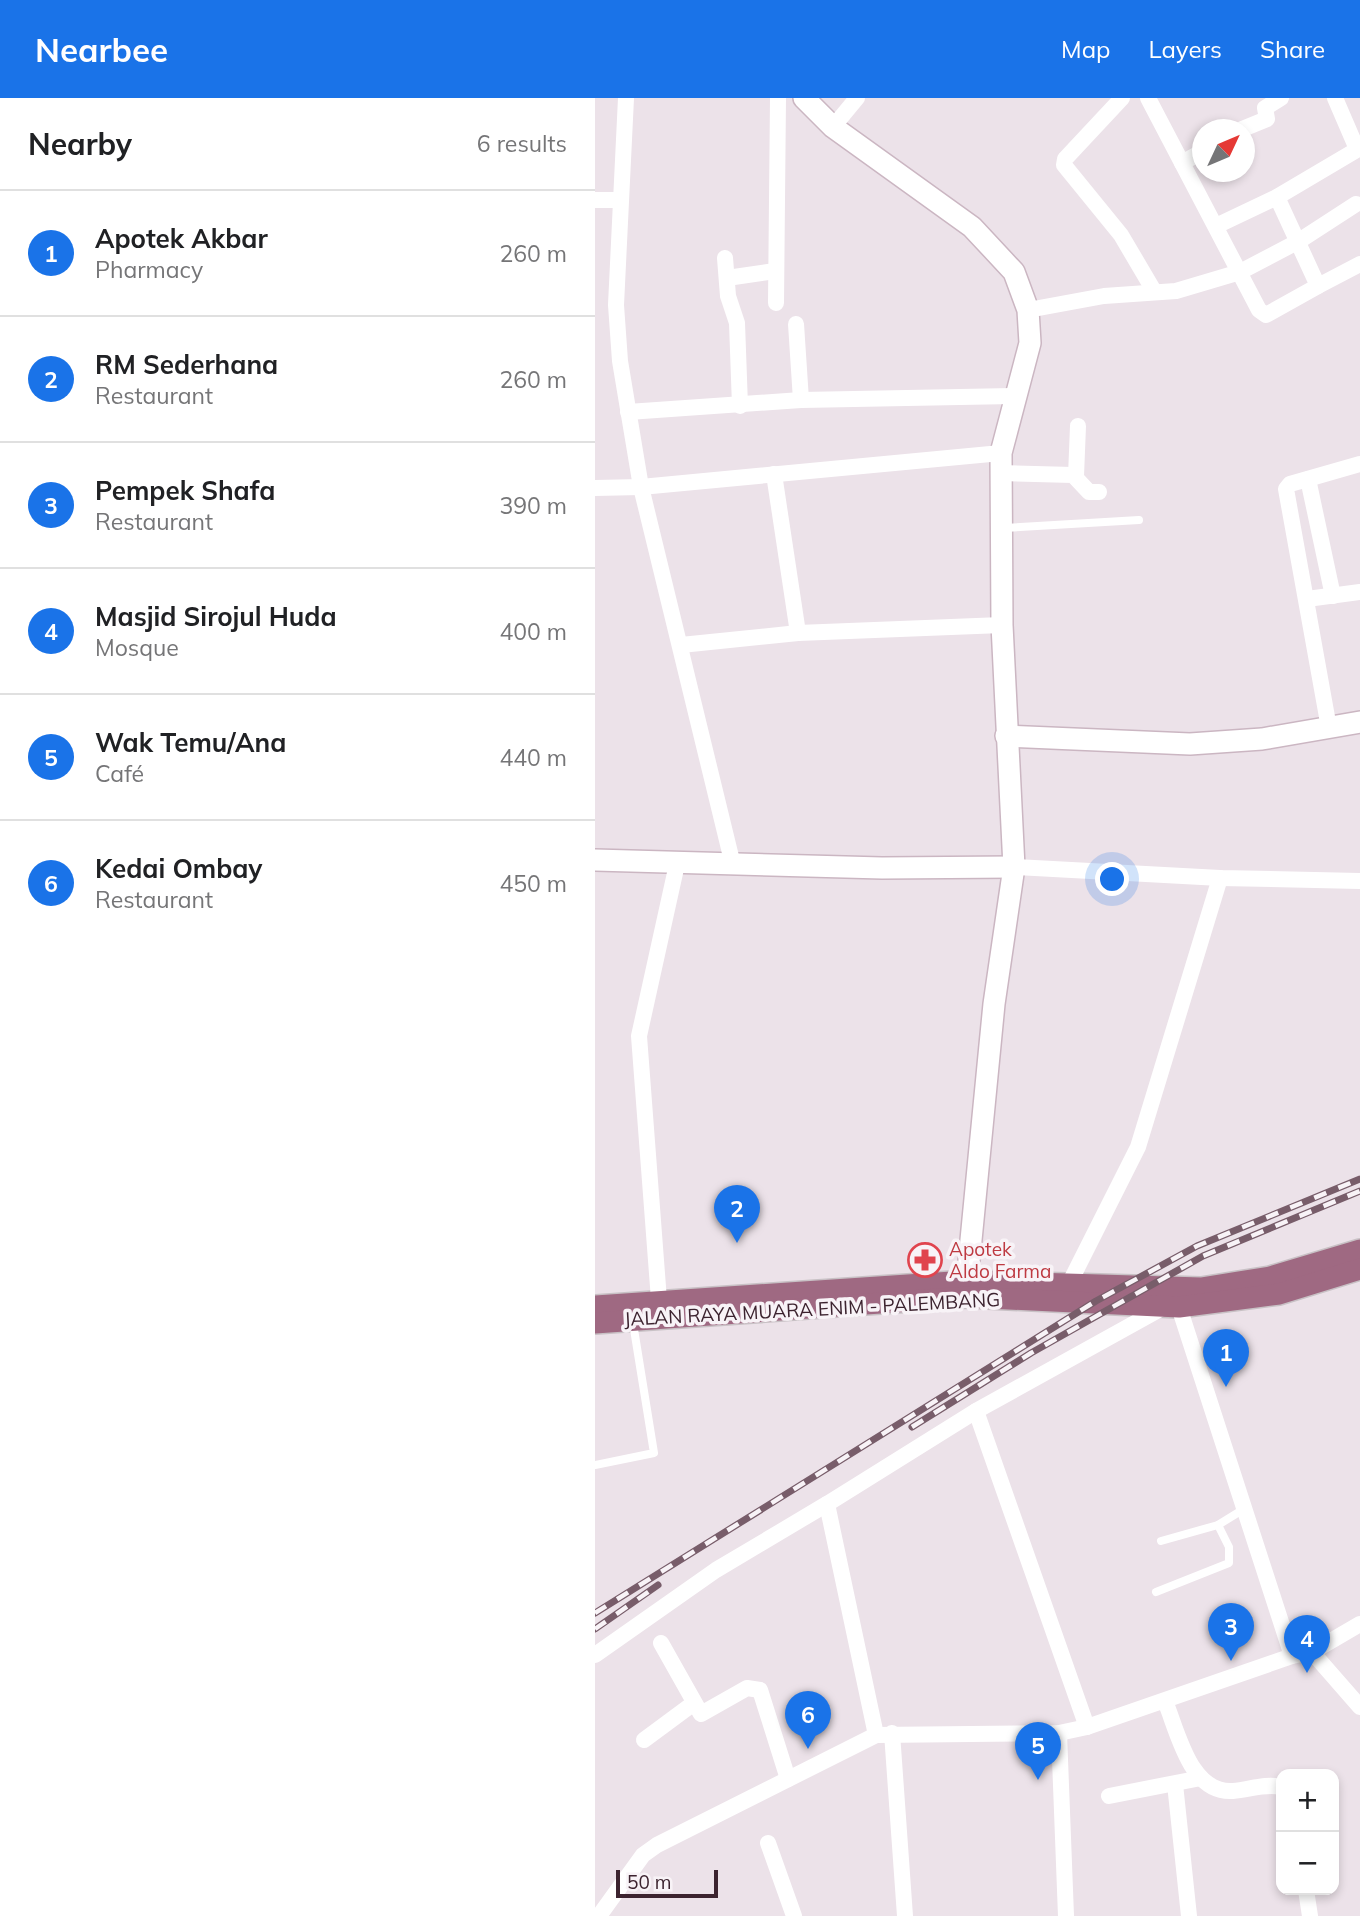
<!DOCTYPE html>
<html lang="en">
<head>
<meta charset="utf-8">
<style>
	body { margin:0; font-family:Mulish,sans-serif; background:#f6f6f6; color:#202124 }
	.controls { position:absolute; right:21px; bottom:21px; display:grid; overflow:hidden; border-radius:14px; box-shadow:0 4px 10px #0003 }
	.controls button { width:63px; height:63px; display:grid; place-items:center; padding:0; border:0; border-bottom:2px solid #e0e0e0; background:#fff; color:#202124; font:35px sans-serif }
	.compass { position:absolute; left:597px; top:21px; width:63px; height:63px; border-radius:50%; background:#fff; box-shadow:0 4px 10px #0003; rotate:46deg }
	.scale { position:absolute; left:21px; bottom:18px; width:102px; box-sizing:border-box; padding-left:7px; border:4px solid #3c232f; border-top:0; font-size:19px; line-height:24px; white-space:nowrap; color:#3c232f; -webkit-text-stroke:5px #f8f3f7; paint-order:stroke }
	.you { position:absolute; left:518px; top:782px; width:24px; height:24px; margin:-18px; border:5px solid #fff; border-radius:50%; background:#1a73e8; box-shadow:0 0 0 10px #1a73e833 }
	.badge { display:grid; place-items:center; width:46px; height:46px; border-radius:50%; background:#1a73e8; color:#fff; font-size:23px; font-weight:700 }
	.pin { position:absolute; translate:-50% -58px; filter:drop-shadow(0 2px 4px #0008) }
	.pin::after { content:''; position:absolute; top:37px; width:24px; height:21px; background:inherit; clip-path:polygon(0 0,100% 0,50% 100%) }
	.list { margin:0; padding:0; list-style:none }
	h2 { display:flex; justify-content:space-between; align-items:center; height:91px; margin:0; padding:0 28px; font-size:30px }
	h2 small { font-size:23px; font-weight:400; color:#757577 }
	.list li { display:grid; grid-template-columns:46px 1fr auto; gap:21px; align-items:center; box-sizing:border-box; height:126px; padding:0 28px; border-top:2px solid #e0e0e0 }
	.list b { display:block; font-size:26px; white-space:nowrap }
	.list p { margin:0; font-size:23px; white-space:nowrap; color:#757577 }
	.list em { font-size:23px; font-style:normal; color:#757577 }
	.map { position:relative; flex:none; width:765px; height:1818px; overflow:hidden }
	header { display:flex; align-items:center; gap:42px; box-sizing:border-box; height:98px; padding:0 35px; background:#1a73e8; color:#fff }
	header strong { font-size:33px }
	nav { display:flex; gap:38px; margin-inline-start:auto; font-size:24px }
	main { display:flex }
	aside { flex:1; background:#fff }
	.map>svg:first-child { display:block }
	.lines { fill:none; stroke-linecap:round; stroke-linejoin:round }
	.secondary-casing { stroke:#cbb6c2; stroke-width:24 }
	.primary-casing { stroke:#c8c1c5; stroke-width:24 }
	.lane { stroke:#fff; stroke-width:8 }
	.street { stroke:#fff; stroke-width:16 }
	.secondary { stroke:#fff; stroke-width:21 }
	.primary { stroke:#9f6982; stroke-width:21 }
	.rail-casing { stroke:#785d6a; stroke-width:7 }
	.rail { stroke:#f8f3f7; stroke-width:4.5; stroke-dasharray:13; stroke-linecap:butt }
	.labels { text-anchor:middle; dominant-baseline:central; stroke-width:7; stroke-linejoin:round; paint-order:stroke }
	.health-label { font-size:19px; fill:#be3a42; stroke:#f8f3f7; text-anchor:start }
	.street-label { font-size:19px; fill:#3c232f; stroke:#f8f3f7 }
</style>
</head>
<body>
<header>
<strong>Nearbee</strong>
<nav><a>Map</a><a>Layers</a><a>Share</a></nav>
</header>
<main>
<aside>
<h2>Nearby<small>6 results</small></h2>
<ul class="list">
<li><span class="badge">1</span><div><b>Apotek Akbar</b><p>Pharmacy</p></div><em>260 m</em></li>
<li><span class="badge">2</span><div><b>RM Sederhana</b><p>Restaurant</p></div><em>260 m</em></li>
<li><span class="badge">3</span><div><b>Pempek Shafa</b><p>Restaurant</p></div><em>390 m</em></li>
<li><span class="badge">4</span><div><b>Masjid Sirojul Huda</b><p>Mosque</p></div><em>400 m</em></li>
<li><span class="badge">5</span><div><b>Wak Temu/Ana</b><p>Café</p></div><em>440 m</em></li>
<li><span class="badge">6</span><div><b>Kedai Ombay</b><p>Restaurant</p></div><em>450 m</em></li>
</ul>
</aside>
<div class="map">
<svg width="765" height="1818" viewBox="0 0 765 1818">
	<rect width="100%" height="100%" fill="#ece2e9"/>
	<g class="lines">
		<g class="secondary-casing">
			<g id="secondary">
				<path d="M209,0L238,29L377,129L419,174L433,212L435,245L406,355L407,527L419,769L399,906L372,1183"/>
				<path d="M411,638L595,646L667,641L765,624"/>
				<path d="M0,762L287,770L419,769"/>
			</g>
		</g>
		<g class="primary-casing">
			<g id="primary">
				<path d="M0,1208L372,1183L606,1190L675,1179L765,1152"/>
				<path d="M0,1225L372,1199L584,1209L684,1196L765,1171"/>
			</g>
		</g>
		<g class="lane">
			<path d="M409,430L544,422"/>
			<path d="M0,1367L59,1355L38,1225"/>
			<path d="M566,1443L623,1427"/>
			<path d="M561,1494L634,1465V1449L623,1427L649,1411"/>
		</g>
		<g class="street">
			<path d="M31,0L21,207L25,263L46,389L138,767"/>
			<path d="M527,0L470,61L469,67L526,137L559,193"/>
			<path d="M553,0L664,212L671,217L723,188L682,99"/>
			<path d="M740,0L762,51"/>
			<path d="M238,29L262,0"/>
			<path d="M645,32L672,21L670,10L686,0"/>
			<path d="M587,65L608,53"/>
			<path d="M0,102H25"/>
			<path d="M621,128L682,99L765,50"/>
			<path d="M130,160L133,198L142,225L145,308"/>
			<path d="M132,180L180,173"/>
			<path d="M723,188L765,166"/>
			<path d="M181,205L183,0"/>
			<path d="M433,212L509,198L581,193L645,174L704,143L761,106"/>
			<path d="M201,226L206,302"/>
			<path d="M33,314L206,302L418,298"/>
			<path d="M406,375L478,377L494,394H504"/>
			<path d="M179,376L203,535"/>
			<path d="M481,378L483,328"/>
			<path d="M713,381L738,498"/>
			<path d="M0,390L46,389L406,355"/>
			<path d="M712,501L765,494"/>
			<path d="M86,547L203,535L407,527"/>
			<path d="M734,630L691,391L695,386L765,366"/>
			<path d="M419,769L625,780L765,783"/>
			<path d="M474,1186L543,1049L625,780"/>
			<path d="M64,1202L44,938L82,766"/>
			<path d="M584,1209L697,1558"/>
			<path d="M381,1313L492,1629"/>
			<path d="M66,1545L106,1616L152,1590L165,1592L193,1681"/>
			<path d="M717,1554L765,1609"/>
			<path d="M0,1557L121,1472L232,1406"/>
			<path d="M570,1603C583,1634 595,1696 638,1693C654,1692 670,1685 686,1689"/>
			<path d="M297,1635L310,1818"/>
			<path d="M464,1635L471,1818"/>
			<path d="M281,1637L232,1406L381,1313L567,1210"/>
			<path d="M49,1642L99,1605"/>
			<path d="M580,1686L594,1818"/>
			<path d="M514,1698L606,1680"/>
			<path d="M173,1745L199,1818"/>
			<path d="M711,1792L715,1818"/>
			<path d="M4,1818L48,1757L62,1747L281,1637L464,1635L492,1629L697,1558L717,1554L765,1526"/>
		</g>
		<use href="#secondary" class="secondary"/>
		<use href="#primary" class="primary"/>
		<g class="rail-casing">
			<g id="rail">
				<path d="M317,1329L436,1255L608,1158L765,1093"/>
				<path d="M0,1515L501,1203L602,1148L765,1081"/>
				<path d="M0,1531L63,1487"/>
			</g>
		</g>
		<use href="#rail" class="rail"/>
	</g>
	<defs>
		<g id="pharmacy-ring" transform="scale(1.75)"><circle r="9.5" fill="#f8f3f7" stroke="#e0444e" stroke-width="1.5"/><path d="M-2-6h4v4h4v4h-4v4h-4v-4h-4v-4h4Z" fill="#e0444e"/></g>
	</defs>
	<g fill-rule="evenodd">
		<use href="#pharmacy-ring" x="330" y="1162"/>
	</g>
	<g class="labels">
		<g class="health-label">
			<text x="354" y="1151">Apotek<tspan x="354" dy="22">Aldo Farma</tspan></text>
		</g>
		<g class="street-label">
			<text transform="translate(217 1211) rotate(-3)">JALAN RAYA MUARA ENIM - PALEMBANG</text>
		</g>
	</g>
</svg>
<div class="controls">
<button>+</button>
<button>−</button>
</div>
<svg class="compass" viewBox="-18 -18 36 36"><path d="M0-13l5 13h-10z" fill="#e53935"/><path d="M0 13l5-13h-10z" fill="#757577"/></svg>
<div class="scale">50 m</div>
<div class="you"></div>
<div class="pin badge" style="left:631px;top:1289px">1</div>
<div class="pin badge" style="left:142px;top:1145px">2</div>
<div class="pin badge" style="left:636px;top:1563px">3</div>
<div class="pin badge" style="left:712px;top:1575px">4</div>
<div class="pin badge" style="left:443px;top:1682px">5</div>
<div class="pin badge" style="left:213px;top:1651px">6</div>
</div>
</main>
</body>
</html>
